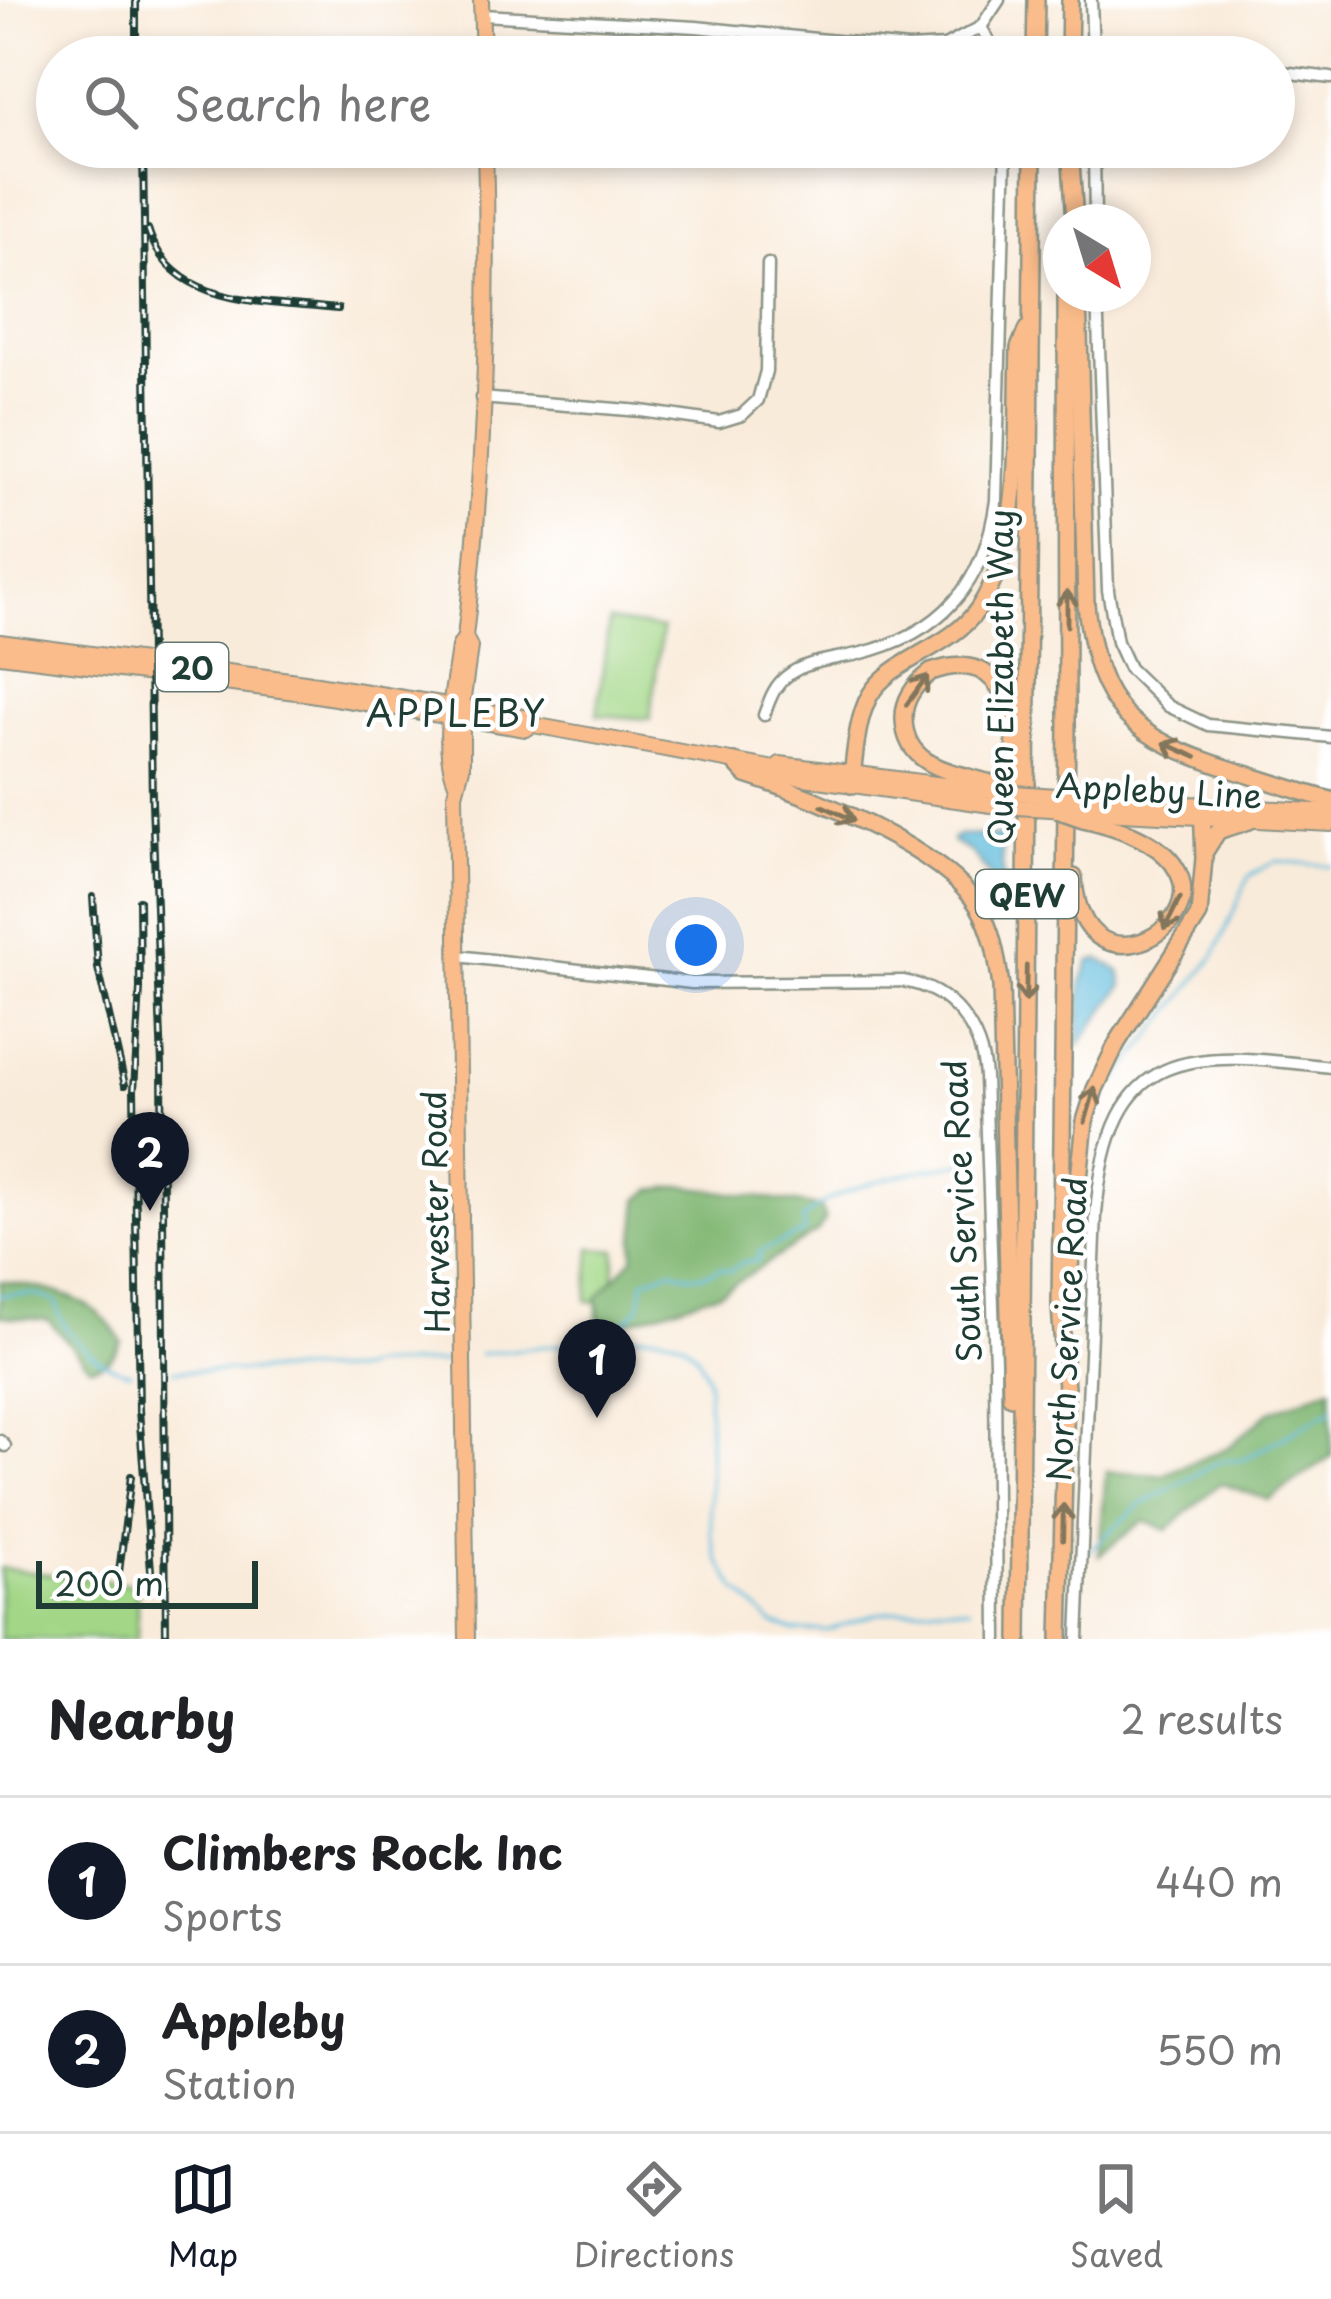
<!DOCTYPE html>
<html lang="en">
<head>
<meta charset="utf-8">
<style>
	body { margin:0; font-family:"Playpen Sans",sans-serif; background:#f2f2f2; color:#202124 }
	.compass { position:absolute; left:1043px; top:204px; width:108px; height:108px; border-radius:50%; background:#fff; box-shadow:0 6px 18px #0003; rotate:142deg }
	.scale { position:absolute; left:36px; bottom:30px; width:222px; box-sizing:border-box; padding-left:12px; border:6px solid #1f3d34; border-top:0; font-size:33px; line-height:42px; white-space:nowrap; color:#1f3d34; -webkit-text-stroke:9px #fff; paint-order:stroke }
	.you { position:absolute; left:696px; top:945px; width:42px; height:42px; margin:-30px; border:9px solid #fff; border-radius:50%; background:#1a73e8; box-shadow:0 0 0 18px #1a73e833 }
	.badge { display:grid; place-items:center; width:78px; height:78px; border-radius:50%; background:#111827; color:#fff; font-size:39px; font-weight:700 }
	.pin { position:absolute; translate:-50% -99px; filter:drop-shadow(0 3px 6px #0008) }
	.pin::after { content:''; position:absolute; top:63px; width:42px; height:36px; background:inherit; clip-path:polygon(0 0,100% 0,50% 100%) }
	.list { margin:0; padding:0; list-style:none }
	h2 { display:flex; justify-content:space-between; align-items:center; height:156px; margin:0; padding:0 48px; font-size:51px }
	h2 small { font-size:39px; font-weight:400; color:#757577 }
	.list li { display:grid; grid-template-columns:78px 1fr auto; gap:36px; align-items:center; box-sizing:border-box; height:168px; padding:0 48px; border-top:3px solid #e0e0e0 }
	.list b { display:block; font-size:45px; white-space:nowrap }
	.list p { margin:0; font-size:39px; white-space:nowrap; color:#757577 }
	.list em { font-size:39px; font-style:normal; color:#757577 }
	.icon { flex:none; width:66px; height:66px; fill:none; stroke:currentColor; stroke-width:2; stroke-linecap:round; stroke-linejoin:round }
	.map { position:relative; flex:none; width:1331px; height:1639px; overflow:hidden }
	.search { position:absolute; background:#fff; box-shadow:0 6px 18px #0003; left:36px; right:36px; top:36px; height:132px; display:flex; align-items:center; gap:30px; box-sizing:border-box; padding:0 42px; border-radius:66px; color:#757577; font-size:45px }
	.sheet { height:492px; background:#fff }
	nav { display:flex; justify-content:space-around; align-items:center; box-sizing:border-box; height:168px; border-top:3px solid #e0e0e0; background:#fff; font-size:33px; color:#757577 }
	nav a { display:grid; justify-items:center; gap:6px }
	nav .on { color:#111827 }
	.map>svg:first-child { display:block }
	.green { fill:#a3d787; stroke:#618a5e; stroke-width:3 }
	.forest { fill:#82b874; stroke:#507a54; stroke-width:3 }
	.water { fill:#5cbadb; stroke:#3e7c88; stroke-width:3 }
	.lines { fill:none; stroke-linecap:round; stroke-linejoin:round }
	.stream { stroke:#5cbadb; stroke-width:3 }
	.minor-casing { stroke:#8c9487; stroke-width:15 }
	.major-casing { stroke:#8c9487; stroke-width:18 }
	.highway-casing { stroke:#8c9487; stroke-width:20 }
	.minor { stroke:#fff; stroke-width:10 }
	.major { stroke:#fabc8b; stroke-width:14 }
	.highway { stroke:#fabc8b; stroke-width:15 }
	.rail-casing { stroke:#1f3d34; stroke-width:8 }
	.rail { stroke:#fff; stroke-width:3; stroke-dasharray:9; stroke-linecap:butt }
	.major-bridge-casing { stroke:#8c9487; stroke-width:18; stroke-linecap:butt }
	.highway-bridge-casing { stroke:#8c9487; stroke-width:20; stroke-linecap:butt }
	.major-bridge { stroke:#fabc8b; stroke-width:14 }
	.highway-bridge { stroke:#fabc8b; stroke-width:15 }
	.oneway { stroke:#82765b }
	.labels { text-anchor:middle; dominant-baseline:central; stroke-width:9; stroke-linejoin:round; paint-order:stroke }
	.shield { fill:#fff; stroke:#627771; stroke-width:3 }
	.shield-label { font-size:30px; font-weight:bold; fill:#1f3d34 }
	.street-label { font-size:33px; fill:#1f3d34; stroke:#fff }
	.neighbourhood-label { font-size:36px; letter-spacing:3px; fill:#1f3d34; stroke:#fff }
</style>
</head>
<body>
<div class="map">
<svg width="1331" height="1639" viewBox="0 0 1331 1639">
	<rect width="100%" height="100%" fill="#fff"/>
	<filter id="ink" filterUnits="userSpaceOnUse"><feTurbulence type="fractalNoise" baseFrequency=".00833" numOctaves="2"/><feDisplacementMap in="SourceGraphic" scale="24" xChannelSelector="R" yChannelSelector="G"/><feConvolveMatrix kernelMatrix="1 2 1 2 8 2 1 2 1" color-interpolation-filters="sRGB"/></filter>
	<filter id="wash" filterUnits="userSpaceOnUse"><feTurbulence type="fractalNoise" baseFrequency=".004" numOctaves="4" result="noise"/><feDisplacementMap in="SourceGraphic" scale="48" xChannelSelector="R" yChannelSelector="G"/><feGaussianBlur stdDeviation="2.7" result="paint"/><feColorMatrix in="noise" values="0 0 0 0 0 0 0 0 0 0 0 0 0 0 0 0 0 1.4 0 .05"/><feComposite in="paint" operator="in"/></filter>
	<g filter="url(#wash)">
		<rect width="100%" height="100%" fill="#f9ebda"/>
		<g class="green">
			<path d="M609,621L662,629L650,719L597,715Z"/>
			<path d="M591,1248L616,1250L611,1317L597,1316L598,1302L587,1301Z"/>
			<path d="M0,1568L137,1585V1639H0Z"/>
		</g>
		<g class="forest">
			<path d="M686,1186L821,1207L825,1220L818,1231L721,1292L612,1327L601,1325L597,1298L633,1258L639,1200L651,1190Z"/>
			<path d="M0,1281C46,1288 98,1296 122,1342C115,1355 106,1366 89,1366L48,1320L0,1316Z"/>
			<path d="M1331,1387V1457L1269,1500L1220,1483L1167,1530L1143,1521L1099,1555L1106,1472L1163,1475L1229,1447L1268,1413Z"/>
		</g>
		<g class="water">
			<path d="M959,835L1001,836L1004,892L971,852L953,842V838Z"/>
			<path d="M1099,959L1120,971L1123,985L1078,1047L1082,982L1090,961Z"/>
		</g>
		<g class="lines">
			<g class="stream">
				<path d="M1102,1098L1214,957L1249,876L1276,861L1331,866"/>
				<path d="M0,1295C20,1294 39,1292 57,1303C59,1333 99,1366 130,1372"/>
				<path d="M613,1338C656,1333 698,1329 708,1384L711,1533L717,1558L736,1589L772,1623L794,1631L829,1630L876,1614L939,1606L970,1608"/>
				<path d="M480,1354L608,1339L639,1308L644,1280L671,1270C690,1277 702,1279 720,1268L729,1271L744,1262L758,1261L759,1252L804,1232L803,1219C842,1180 929,1170 982,1159"/>
				<path d="M174,1371H359L371,1366L447,1362"/>
				<path d="M1087,1552L1139,1506L1220,1461L1243,1460L1331,1410"/>
			</g>
		</g>
	</g>
	<g filter="url(#ink)">
		<g class="lines">
			<g class="minor-casing">
				<g id="minor">
					<path d="M1091,0L1093,54"/>
					<path d="M482,15L696,27L908,48L945,46L981,27L999,0"/>
					<path d="M981,27L998,57"/>
					<path d="M1093,49L1155,57"/>
					<path d="M1274,71L1331,78"/>
					<path d="M1094,147L1095,222"/>
					<path d="M1097,294L1108,590L1117,642L1129,668L1168,706L1208,725L1331,737"/>
					<path d="M481,398L641,411L719,422L742,415L758,400L766,371L768,264"/>
					<path d="M764,715C770,699 774,686 787,676C805,661 836,659 858,654C942,634 985,584 996,500L1006,147"/>
					<path d="M458,956L692,983L903,981C952,989 982,1029 985,1077L995,1363L997,1639"/>
					<path d="M0,1441L5,1446"/>
					<path d="M1078,1639L1096,1214C1110,1043 1188,1050 1331,1067"/>
				</g>
			</g>
			<g class="major-casing">
				<g id="major">
					<path d="M481,0L483,57"/>
					<path d="M465,637L470,647L462,705V768L455,794L467,1639"/>
					<path d="M0,642L305,682L529,718L533,725"/>
					<path d="M0,655L304,693L526,729L533,725L775,769L777,774L998,806"/>
					<path d="M775,769L780,764L1006,793"/>
					<path d="M456,783C439,744 454,688 459,647L465,637C484,476 490,309 485,147"/>
					<path d="M1084,798L1331,812"/>
					<path d="M1084,811L1331,824"/>
				</g>
			</g>
			<g class="highway-casing">
				<g id="highway">
					<path d="M1035,57L1036,0"/>
					<path d="M1069,57L1070,0"/>
					<path d="M1070,147L1075,222"/>
					<path d="M1078,294L1086,604C1097,712 1134,738 1233,770C1265,780 1298,791 1331,800"/>
					<path d="M734,762L746,775C812,796 941,848 978,906C993,931 997,958 1001,986L1011,1397"/>
					<path d="M851,785C855,756 856,720 870,695C891,659 950,649 978,609C1024,542 1016,428 1019,348L1027,329"/>
					<path d="M1015,793C978,771 906,779 904,720C903,699 915,684 931,672C1020,640 1015,747 1018,804"/>
					<path d="M1206,850L1218,831L1249,821"/>
					<path d="M1074,877C1081,1037 1309,869 1083,819"/>
					<path d="M1069,1277L1085,1121L1095,1089L1117,1043L1199,915L1204,858L1202,804"/>
					<path d="M1019,1639L1033,147"/>
					<path d="M1060,1639L1066,1388L1060,1306L1067,725L1066,294"/>
				</g>
			</g>
			<use href="#minor" class="minor"/>
			<use href="#major" class="major"/>
			<use href="#highway" class="highway"/>
			<g class="rail-casing">
				<g id="rail">
					<path d="M136,0V57"/>
					<path d="M143,147L152,802L162,1066L166,1639"/>
					<path d="M148,229C172,309 271,301 338,309"/>
					<path d="M93,897L98,968L125,1085"/>
					<path d="M139,900L140,989L134,1090L139,1410L152,1584"/>
					<path d="M119,1572L131,1476"/>
				</g>
			</g>
			<use href="#rail" class="rail"/>
			<g class="major-bridge-casing">
				<g id="major-bridge">
					<path d="M1015,793L1084,798"/>
					<path d="M998,806L1084,811"/>
				</g>
			</g>
			<g class="highway-bridge-casing">
				<path id="highway-bridge" d="M1057,810L1083,819"/>
			</g>
			<use href="#major-bridge" class="major-bridge"/>
			<use href="#highway-bridge" class="highway-bridge"/>
		</g>
		<defs><path id="oneway-shaft" d="M-6 0H5M1.5-3L5.5 0L1.5 3" fill="none" stroke-width="1.6" stroke-linecap="round" stroke-linejoin="round" transform="scale(3)"/></defs>
		<g class="oneway">
			<use href="#oneway-shaft" transform="translate(1067 608) rotate(-90)"/>
			<use href="#oneway-shaft" transform="translate(917 690) rotate(-54)"/>
			<use href="#oneway-shaft" transform="translate(1180 750) rotate(-156)"/>
			<use href="#oneway-shaft" transform="translate(838 813) rotate(24)"/>
			<use href="#oneway-shaft" transform="translate(1172 914) rotate(117)"/>
			<use href="#oneway-shaft" transform="translate(1026 984) rotate(91)"/>
			<use href="#oneway-shaft" transform="translate(1090 1105) rotate(-74)"/>
			<use href="#oneway-shaft" transform="translate(1063 1522) rotate(-89)"/>
		</g>
	</g>
	<g class="labels">
		<g class="shield">
			<rect x="156" y="643" width="72" height="48" rx="9"/>
			<rect x="976" y="870" width="102" height="48" rx="9"/>
		</g>
		<g class="shield-label">
			<text x="192" y="667">20</text>
			<text x="1027" y="894">QEW</text>
		</g>
		<g class="street-label">
			<text transform="translate(999 677) rotate(-90)">Queen Elizabeth Way</text>
			<text transform="translate(1159 789) rotate(3)">Appleby Line</text>
			<text transform="translate(960 1211) rotate(-93)">South Service Road</text>
			<text transform="translate(434 1212) rotate(-91)">Harvester Road</text>
			<text transform="translate(1065 1329) rotate(-87)">North Service Road</text>
		</g>
		<g class="neighbourhood-label">
			<text x="457" y="712">APPLEBY</text>
		</g>
	</g>
</svg>
<svg class="compass" viewBox="-18 -18 36 36"><path d="M0-13l5 13h-10z" fill="#e53935"/><path d="M0 13l5-13h-10z" fill="#757577"/></svg>
<div class="scale">200 m</div>
<div class="you"></div>
<div class="pin badge" style="left:597px;top:1418px">1</div>
<div class="pin badge" style="left:150px;top:1211px">2</div>
<div class="search"><svg class="icon" aria-label="search" viewBox="0 0 24 24"><circle cx="10" cy="10" r="6"/><path d="M15 15l6 6"/></svg>Search here</div>
</div>
<section class="sheet">
<h2>Nearby<small>2 results</small></h2>
<ul class="list">
<li><span class="badge">1</span><div><b>Climbers Rock Inc</b><p>Sports</p></div><em>440 m</em></li>
<li><span class="badge">2</span><div><b>Appleby</b><p>Station</p></div><em>550 m</em></li>
</ul>
</section>
<nav>
<a class="on"><svg class="icon" aria-label="map" viewBox="0 0 24 24"><path d="M3 6l6-2 6 2 6-2v14l-6 2-6-2-6 2zM9 4v14M15 6v14"/></svg>Map</a>
<a><svg class="icon" aria-label="directions" viewBox="0 0 24 24"><path d="M12 3l9 9-9 9-9-9zM9 14v-3h6M13 9l2 2-2 2"/></svg>Directions</a>
<a><svg class="icon" aria-label="saved" viewBox="0 0 24 24"><path d="M7 4h10v16l-5-4-5 4z"/></svg>Saved</a>
</nav>
</body>
</html>
